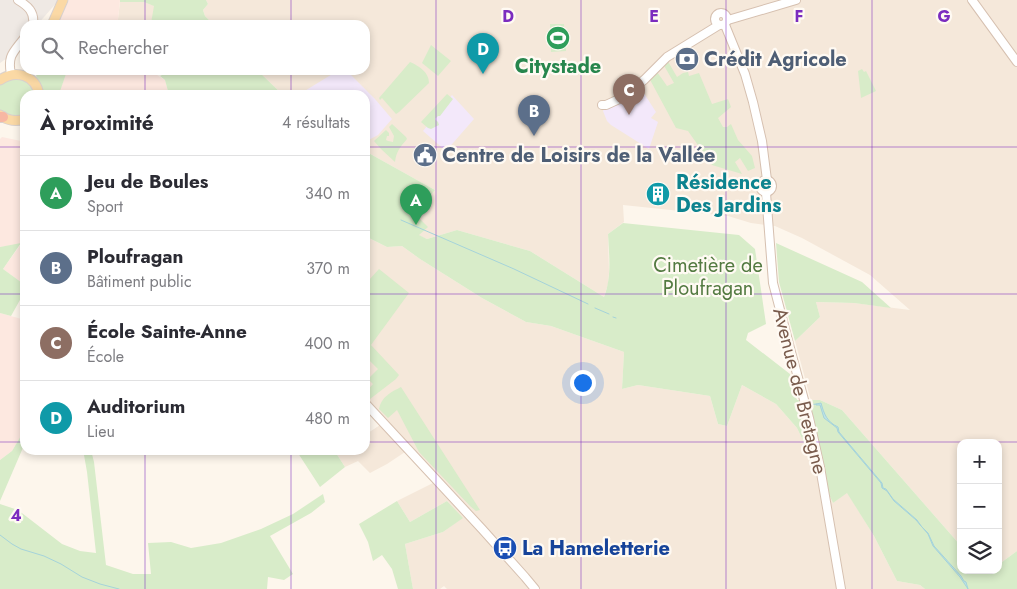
<!DOCTYPE html>
<html lang="fr">
<head>
<meta charset="utf-8">
<style>
	body { margin:0; font-family:Jost,sans-serif; background:#f2f2f3; color:#2b2b33 }
	.controls { position:absolute; right:15px; bottom:15px; display:grid; overflow:hidden; border-radius:10px; box-shadow:0 2px 8px #0003 }
	.controls button { width:45px; height:45px; display:grid; place-items:center; padding:0; border:0; border-bottom:1px solid #e1e1e2; background:#fff; color:#2b2b33; font:25px sans-serif }
	.you { position:absolute; left:582px; top:382px; width:18px; height:18px; margin:-12px; border:4px solid #fff; border-radius:50%; background:#1a73e8; box-shadow:0 0 0 8px #1a73e833 }
	.badge { display:grid; place-items:center; width:32px; height:32px; border-radius:50%; background:#e76f51; color:#fff; font-size:16px; font-weight:700 }
	.pin { position:absolute; translate:-50% -41px; filter:drop-shadow(0 1px 2px #0008) }
	.pin::after { content:''; position:absolute; top:26px; width:18px; height:15px; background:inherit; clip-path:polygon(0 0,100% 0,50% 100%) }
	.list { margin:0; padding:0; list-style:none }
	h2 { display:flex; justify-content:space-between; align-items:center; height:65px; margin:0; padding:0 20px; font-size:21px }
	h2 small { font-size:16px; font-weight:400; color:#7c7c81 }
	.list li { display:grid; grid-template-columns:32px 1fr auto; gap:15px; align-items:center; box-sizing:border-box; height:75px; padding:0 20px; border-top:1px solid #e1e1e2 }
	.list b { display:block; font-size:19px; white-space:nowrap }
	.list p { margin:0; font-size:16px; white-space:nowrap; color:#7c7c81 }
	.list em { font-size:16px; font-style:normal; color:#7c7c81 }
	.icon { flex:none; width:28px; height:28px; fill:none; stroke:currentColor; stroke-width:2; stroke-linecap:round; stroke-linejoin:round }
	.map { position:relative; flex:none; width:1017px; height:589px; overflow:hidden }
	.search { position:absolute; background:#fff; box-shadow:0 2px 8px #0003; left:20px; top:20px; width:350px; height:55px; display:flex; align-items:center; gap:12px; box-sizing:border-box; padding:0 18px; border-radius:15px; color:#7c7c81; font-size:19px }
	.panel { position:absolute; background:#fff; box-shadow:0 2px 8px #0003; left:20px; top:90px; width:350px; height:365px; border-radius:15px }
	.map>svg:first-child { display:block }
	.residential { fill:#f5e8da }
	.commercial { fill:#fde8e0 }
	.industrial { fill:#efe9e4 }
	.education { fill:#f3e8fa }
	.green { fill:#d8ecc9 }
	.water { fill:#bfe3e8; stroke:#a5d3da }
	.lines { fill:none; stroke-linecap:round; stroke-linejoin:round }
	.stream { stroke:#a5d3da; stroke-width:1 }
	.secondary-casing { stroke:#d6c0b0; stroke-width:10 }
	.primary-casing { stroke:#dad1cd; stroke-width:11 }
	.highway-casing { stroke:#dad1cd; stroke-width:12 }
	.secondary { stroke:#fff; stroke-width:8 }
	.primary { stroke:#fbd9a5; stroke-width:9 }
	.highway { stroke:#f7b7a3; stroke-width:10 }
	.grid { fill:none; stroke:#7b2cbf; stroke-width:1; stroke-opacity:0.55 }
	.labels { text-anchor:middle; dominant-baseline:central; stroke-width:4.5; stroke-linejoin:round; paint-order:stroke }
	.service-label { font-size:20px; font-weight:bold; fill:#4e5e75; stroke:#fffaf3; text-anchor:start }
	.leisure-label { font-size:20px; font-weight:bold; fill:#27864d; stroke:#fffaf3 }
	.culture-label { font-size:20px; font-weight:bold; fill:#0d838f; stroke:#fffaf3; text-anchor:start }
	.park-label { font-size:20px; fill:#537a41; stroke:#fffaf3 }
	.street-label { font-size:20px; fill:#7a5c4d; stroke:#fffaf3 }
	.transit-label { font-size:20px; font-weight:bold; fill:#164399; stroke:#fffaf3; text-anchor:start }
	.grid-label { font-size:16px; text-anchor:middle; font-weight:bold; fill:#7b2cbf; stroke:#fffaf3; stroke-width:4.5; stroke-linejoin:round; paint-order:stroke }
</style>
</head>
<body>
<div class="map">
<svg width="1017" height="589" viewBox="0 0 1017 589">
	<rect width="100%" height="100%" fill="#fdf6ec"/>
	<g class="residential">
		<path d="M206,0H1017V551L998,565V443H961V546L842,410L820,400L811,401L795,341L820,317L816,302L854,303L910,310L870,275L802,238L775,226L751,223L728,216L623,205L624,222L608,234L609,272L608,284L604,297L530,251L457,230L427,239L418,235L404,222L435,190L365,151V95H283L257,70H365V25H214L205,16L203,10L208,4Z"/>
		<path d="M120,2H144L155,6L151,23L160,25H179H116L118,19Z"/>
		<path d="M365,236L387,247L402,246L420,259L482,298L526,322L551,326L624,352L622,389L638,385L710,396L718,424L727,426L742,385L776,404L797,428L833,503L847,492L874,536L897,581L920,585L925,589H447L444,586L440,589H413L405,544L443,532L462,518L447,501L410,522L397,501L433,483L405,452L387,464L370,473L358,461L345,467L336,453L341,450H365V435L380,425L365,408Z"/>
	</g>
	<g class="commercial">
		<path d="M69,0H120L118,19L116,25H57Z"/>
		<path d="M57,70H149L165,80L169,95H58L66,74Z"/>
		<path d="M25,136V285L3,269L21,244L0,247V139L2,137L21,141Z"/>
		<path d="M0,313L25,320V429L12,451L0,460Z"/>
	</g>
	<path class="industrial" d="M0,0H57L58,1L37,25H25V41L17,51L0,63Z"/>
	<g class="education">
		<path d="M339,70H346L375,99L392,119L378,135L365,142V95H298Z"/>
		<path d="M638,84L656,112L651,118L658,122L649,149L611,125L607,121L603,111L606,105Z"/>
		<path d="M452,95L474,119L446,151L423,131Z"/>
	</g>
	<g class="green">
		<path d="M120,0H206L208,4L203,10L205,16L214,25H160L151,23L154,6L144,2H120Z"/>
		<path d="M550,24H564L566,51L551,52Z"/>
		<path d="M431,45L451,61L438,76L422,63Z"/>
		<path d="M666,58L677,77L683,73L688,72L689,76L699,73L712,104L728,99L731,107L718,118L723,127H727L731,124L738,140L752,156L755,168L748,171L740,158L735,162L742,174L712,165L688,131L676,128L648,76L655,69L667,86L674,83L662,62Z"/>
		<path d="M410,62C419,66 429,72 429,83L399,112L396,114L382,98L380,100L379,98Z"/>
		<path d="M862,69L864,72L866,71L876,91L861,98L858,71Z"/>
		<path d="M37,70H57L66,74L59,94C55,93 50,93 46,92C37,88 35,78 37,70Z"/>
		<path d="M170,70H257L283,95H169L165,80L160,76L170,71Z"/>
		<path d="M12,77C25,80 31,81 35,95H25V114C17,118 7,117 0,110V84Z"/>
		<path d="M447,94L453,99L440,116H438L435,119L438,122L439,125L431,129L428,128L421,122Z"/>
		<path d="M392,124L406,137L407,139C400,147 396,152 395,162L381,149L374,141L386,130L389,133V136H387L386,140L388,141L393,142L394,136L389,127Z"/>
		<path d="M365,151L435,190L415,214L428,227L419,235L427,239L457,230L530,251L604,297C612,277 609,255 608,234L623,223L739,235L755,249L766,324L748,333L746,340L790,374L797,400H820L842,410L961,546V570H998V565L1017,551V589H925L920,585L897,581L874,536L847,493L833,503L797,428L776,404L742,385L727,426L718,424L710,396L638,385L622,389L624,352L551,326L526,322L482,298L420,259L402,246L387,247L365,236Z"/>
		<path d="M21,243L3,269L25,285V291L11,316L0,313V247Z"/>
		<path d="M776,243L862,282L891,308L854,303L816,302L820,317L795,341L779,282Z"/>
		<path d="M379,269L409,293L371,345L399,375L396,379L370,399L365,394V393L373,384L368,379L378,369L365,356V276L369,280Z"/>
		<path d="M401,387L480,510L476,511L470,506L419,452L397,410L388,418L379,409C381,397 391,392 401,387Z"/>
		<path d="M25,429V443L0,501V460L12,451Z"/>
		<path d="M81,450H91L94,462L106,565L133,574H151L148,543L171,542L191,548L221,543L261,529L293,514L323,494L325,502L311,513L270,536L293,574L284,580L268,577L267,589H0V504L18,510L62,544L80,551L96,553L87,472L84,455Z"/>
		<path d="M296,450H341L336,453L345,467L320,487Z"/>
		<path d="M397,501L410,522L447,501L463,518L443,532L405,544L413,589H398L392,569L382,555L373,561L368,542L359,524Z"/>
	</g>
	<path class="water" d="M821,403C824,414 827,422 838,427L839,432L882,483L883,488L886,489L893,499L917,520L921,526L928,533L934,546L961,576L964,581L966,582L968,589L960,577L933,546L928,534L916,520L894,501L887,491L882,488L881,483L838,432L837,428L824,418L820,405H816V404Z"/>
	<g class="lines">
		<g class="stream">
			<path d="M401,220L514,269L588,304"/>
			<path d="M595,308L609,314"/>
			<path d="M613,317L616,318"/>
			<path d="M810,405L816,404"/>
			<path d="M797,407L802,406"/>
			<path d="M0,535L12,544L21,549L44,556L61,564L82,577L100,584L119,589"/>
		</g>
		<g class="secondary-casing">
			<g id="secondary">
				<path d="M18,0C28,6 35,12 33,25"/>
				<path d="M972,0L1017,62"/>
				<circle cx="721" cy="19" r="6"/>
				<path d="M728,20L796,0"/>
				<path d="M725,25L745,74L753,102L762,141L767,180"/>
				<path d="M11,74C7,55 14,52 25,37"/>
				<path d="M602,105H606L617,100L644,80L667,57L719,25"/>
				<circle cx="766" cy="186" r="6"/>
				<path d="M766,193L773,283L791,352L809,418L820,467L841,589"/>
				<path d="M365,403L482,529L525,577L535,589"/>
			</g>
		</g>
		<g class="primary-casing">
			<g id="primary">
				<path d="M52,25L63,0"/>
				<path d="M0,80C16,69 36,75 39,95"/>
				<path d="M0,115C8,121 16,122 25,119"/>
			</g>
		</g>
		<g class="highway-casing">
			<path id="highway" d="M0,117H3"/>
		</g>
		<use href="#secondary" class="secondary"/>
		<use href="#primary" class="primary"/>
		<use href="#highway" class="highway"/>
	</g>
	<path class="grid" d="M145,0V25M291,0V25M436,0V589M581,0V589M726,0V589M872,0V589M145,70V95M291,70V95M0,147H25M365,147H1017M0,294H25M365,294H1017M0,442H25M365,442H1017M145,450V589M291,450V589"/>
	<defs>
		<g id="stadium-disc" transform="scale(1.25)"><circle r="9.5" fill="#2e9e5b" stroke="#fffaf3"/><path d="M0-5a6.5 5 0 1 0 0 10a6.5 5 0 1 0 0-10ZM-3.5-1.8h7v3.6h-7Z" fill="#fff"/></g>
		<g id="bank-disc" transform="scale(1.25)"><circle r="9.5" fill="#5c6f8a" stroke="#fffaf3"/><path d="M-6-4H6V4H-6ZM0-2.3a2.3 2.3 0 1 0 0 4.6a2.3 2.3 0 1 0 0-4.6Z" fill="#fff"/></g>
		<g id="civic-disc" transform="scale(1.25)"><circle r="9.5" fill="#5c6f8a" stroke="#fffaf3"/><path d="M-.6-6.5H3V-4.5H.6V-3L4-1V1h2V6H-6V1h2V-1L-.6-3ZM-1.2 2.5V6h2.4V2.5Z" fill="#fff"/></g>
		<g id="building-disc" transform="scale(1.25)"><circle r="9.5" fill="#0f9aa8" stroke="#fffaf3"/><path d="M-4-6H4V6H1V3H-1V6H-4ZM-2.5-4.3h1.7v1.8h-1.7ZM.8-4.3h1.7v1.8H.8ZM-2.5-1h1.7V.8h-1.7ZM.8-1h1.7V.8H.8Z" fill="#fff"/></g>
		<g id="bus-disc" transform="scale(1.25)"><circle r="9.5" fill="#1a4fb4" stroke="#fffaf3"/><path d="M-5-6H5V4H4V6H2V4H-2V6H-4V4H-5ZM-3.5-4V0h7V-4ZM-3.5 1.2v1.5H-2V1.2ZM2 1.2v1.5H3.5V1.2Z" fill="#fff"/></g>
	</defs>
	<g fill-rule="evenodd">
		<use href="#stadium-disc" x="558" y="38"/>
		<use href="#bank-disc" x="687" y="59"/>
		<use href="#civic-disc" x="425" y="155"/>
		<use href="#building-disc" x="658" y="194"/>
		<use href="#bus-disc" x="505" y="548"/>
	</g>
	<g class="labels">
		<g class="service-label">
			<text x="704" y="59">Crédit Agricole</text>
			<text x="442" y="155">Centre de Loisirs de la Vallée</text>
		</g>
		<g class="leisure-label">
			<text x="558" y="66">Citystade</text>
		</g>
		<g class="culture-label">
			<text x="676" y="182">Résidence<tspan x="676" dy="23">Des Jardins</tspan></text>
		</g>
		<g class="park-label">
			<text x="708" y="265">Cimetière de<tspan x="708" dy="23">Ploufragan</tspan></text>
		</g>
		<g class="street-label">
			<text transform="translate(800 391) rotate(76)">Avenue de Bretagne</text>
		</g>
		<g class="transit-label">
			<text x="522" y="548">La Hameletterie</text>
		</g>
	</g>
	<g class="grid-label">
		<text x="508" y="22">D</text>
		<text x="654" y="22">E</text>
		<text x="799" y="22">F</text>
		<text x="944" y="22">G</text>
		<text x="16" y="521">4</text>
	</g>
</svg>
<div class="controls">
<button>+</button>
<button>−</button>
<button><svg class="icon" aria-label="layers" viewBox="0 0 24 24"><path d="M12 4l9 5-9 5-9-5zM3 14l9 5 9-5"/></svg></button>
</div>
<div class="you"></div>
<div class="pin badge" style="left:416px;top:225px;background:#2e9e5b">A</div>
<div class="pin badge" style="left:534px;top:136px;background:#5c6f8a">B</div>
<div class="pin badge" style="left:629px;top:115px;background:#8d6e63">C</div>
<div class="pin badge" style="left:483px;top:74px;background:#0f9aa8">D</div>
<div class="search"><svg class="icon" aria-label="search" viewBox="0 0 24 24"><circle cx="10" cy="10" r="6"/><path d="M15 15l6 6"/></svg>Rechercher</div>
<section class="panel">
<h2>À proximité<small>4 résultats</small></h2>
<ul class="list">
<li><span class="badge" style="background:#2e9e5b">A</span><div><b>Jeu de Boules</b><p>Sport</p></div><em>340 m</em></li>
<li><span class="badge" style="background:#5c6f8a">B</span><div><b>Ploufragan</b><p>Bâtiment public</p></div><em>370 m</em></li>
<li><span class="badge" style="background:#8d6e63">C</span><div><b>École Sainte-Anne</b><p>École</p></div><em>400 m</em></li>
<li><span class="badge" style="background:#0f9aa8">D</span><div><b>Auditorium</b><p>Lieu</p></div><em>480 m</em></li>
</ul>
</section>
</div>
</body>
</html>
